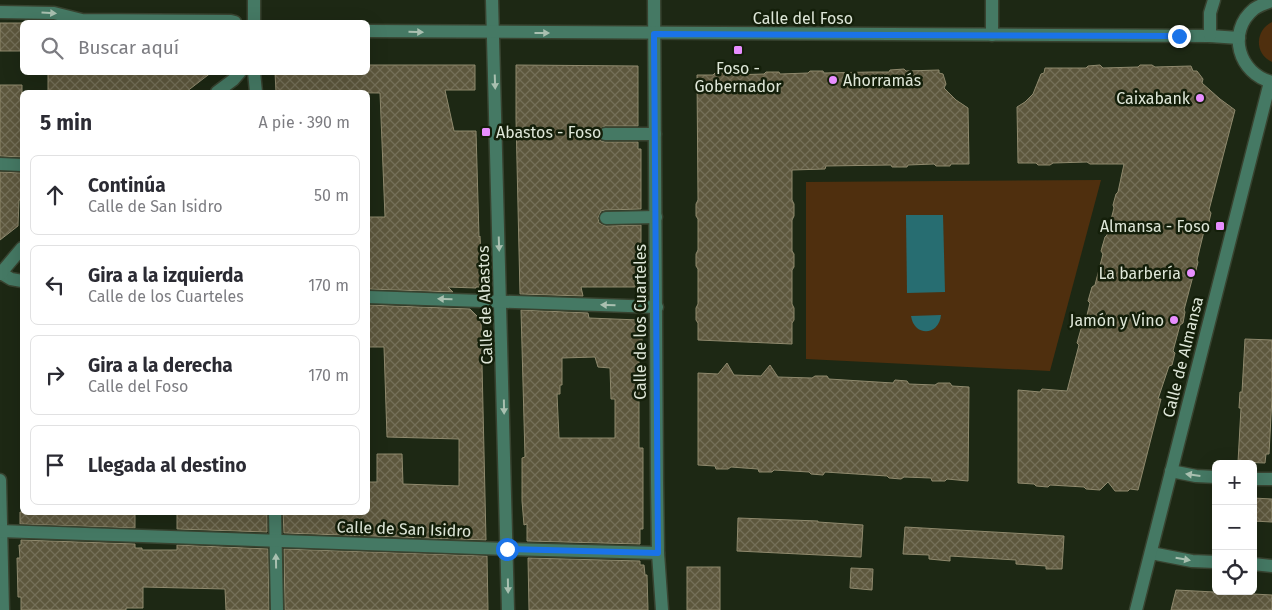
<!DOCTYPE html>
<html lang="es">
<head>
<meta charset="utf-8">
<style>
	body { margin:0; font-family:"Fira Sans",sans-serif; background:#f2f2f3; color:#2b2b33 }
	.controls { position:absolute; right:15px; bottom:15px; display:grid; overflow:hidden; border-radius:8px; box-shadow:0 5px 20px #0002 }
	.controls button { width:45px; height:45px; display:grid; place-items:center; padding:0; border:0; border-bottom:1px solid #e1e1e2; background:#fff; color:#2b2b33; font:25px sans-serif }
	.stop { position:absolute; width:15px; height:15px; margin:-11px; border:4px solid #1a73e8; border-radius:50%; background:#fff }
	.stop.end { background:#1a73e8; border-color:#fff; box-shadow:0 1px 5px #0008 }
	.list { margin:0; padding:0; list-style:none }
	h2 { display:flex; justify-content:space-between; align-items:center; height:65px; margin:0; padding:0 20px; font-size:21px }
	h2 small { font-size:16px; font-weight:400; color:#7c7c81 }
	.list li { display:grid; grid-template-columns:32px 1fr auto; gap:15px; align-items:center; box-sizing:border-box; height:80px; margin:0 10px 10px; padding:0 10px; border:1px solid #e1e1e2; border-radius:8px }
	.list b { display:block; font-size:19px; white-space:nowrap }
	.list p { margin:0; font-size:16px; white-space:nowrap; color:#7c7c81 }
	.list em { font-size:16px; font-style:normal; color:#7c7c81 }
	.icon { flex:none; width:28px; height:28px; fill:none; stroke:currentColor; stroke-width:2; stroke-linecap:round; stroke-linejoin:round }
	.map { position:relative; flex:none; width:1272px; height:610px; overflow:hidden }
	.search { position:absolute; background:#fff; box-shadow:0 5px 20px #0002; left:20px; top:20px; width:350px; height:55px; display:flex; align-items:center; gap:12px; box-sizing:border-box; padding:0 18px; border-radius:8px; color:#7c7c81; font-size:19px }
	.panel { position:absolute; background:#fff; box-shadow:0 5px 20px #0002; left:20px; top:90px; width:350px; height:425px; border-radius:8px }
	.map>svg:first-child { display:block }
	.green { fill:#4f2f0e }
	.water { fill:#276d71 }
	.building { fill:url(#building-cross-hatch); stroke:#8f896d; fill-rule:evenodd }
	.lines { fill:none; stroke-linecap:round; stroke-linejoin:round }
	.minor-casing { stroke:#384330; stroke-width:15 }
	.minor { stroke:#457964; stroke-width:12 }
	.oneway { fill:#a9c0b0 }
	.route { stroke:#1a73e8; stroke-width:6 }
	.poi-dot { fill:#e88eff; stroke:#141f0a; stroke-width:2 }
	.labels { text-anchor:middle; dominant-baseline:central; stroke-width:5; stroke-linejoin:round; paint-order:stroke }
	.street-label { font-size:16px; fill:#dfe7d9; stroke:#141f0a }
	.poi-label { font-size:16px; fill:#dfe7d9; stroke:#141f0a; text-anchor:end }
</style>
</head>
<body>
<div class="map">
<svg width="1272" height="610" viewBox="0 0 1272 610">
	<defs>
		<pattern id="building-cross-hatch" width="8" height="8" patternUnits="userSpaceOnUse" patternTransform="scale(1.25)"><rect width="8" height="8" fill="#5d573d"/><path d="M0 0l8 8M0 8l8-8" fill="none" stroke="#746f58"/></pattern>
	</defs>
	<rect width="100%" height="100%" fill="#1d2814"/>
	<g class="green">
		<path d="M1272,22V62C1254,54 1255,30 1272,22Z"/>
		<path d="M1101,180L1050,371L806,359V182Z"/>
	</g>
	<g class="water">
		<path d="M906,215H943L945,292L907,293Z"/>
		<path d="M941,315C939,336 914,337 911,316Z"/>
	</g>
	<g class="building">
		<rect x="0" y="23" width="22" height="28"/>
		<path d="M368,65H475V90H445L454,131H476L479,237L480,236L482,278H480V287H476V288L448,287L453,292L368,289V217H385L380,93L276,92L275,72H368Z"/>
		<path d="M516,65L638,66V126H605L598,130L597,134L601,141L605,142H638V149H641V209L605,210L601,211L598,218L599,223L606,226L641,225V285H639V287H581L583,296L520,294L516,119Z"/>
		<path d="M1100,65L1103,68L1138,67L1140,65H1152L1155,67L1191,66L1193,71H1197L1203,79L1202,83L1220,99L1235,110L1209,210L1211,213L1208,226L1205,227L1197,260L1198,262L1195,274L1193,276L1184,310L1185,312L1183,323L1180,325L1173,351L1175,353L1172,365L1169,366L1158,399H1161L1138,490L1130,489L1128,491H1115L1108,482L1100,490L1086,489L1084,487L1050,485L1048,487L1036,486L1034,484L1018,483V390L1040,392L1042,389L1067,391L1079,345L1077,343L1081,329L1084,327L1090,303L1088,301L1092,287L1095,285L1103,254L1101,251L1105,237L1107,235L1114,208L1113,205L1116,194L1118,192L1124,164H1090L1087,162L1053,163L1050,165H1038L1036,163H1018L1017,107L1025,102L1033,94L1041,74L1044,73L1045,68H1086L1088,66Z"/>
		<path d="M904,69L906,71L939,70V73L943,74L946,84L944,88L956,100L968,108L969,164H951L950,166H936L934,164L908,165L907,167H892L891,165L826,166L825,169L792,170V200L794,204V216L792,220V251L794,254V267L792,270V304L794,308V320L792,323V344L698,340V323L696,320V308L698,304V269L696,266V254L698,250V219L696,216V204L698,200L697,75H713L715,73H728L730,75L764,74L766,72H779L780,74L808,73L810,71H823L824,73L871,72H889L890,70Z"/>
		<path d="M48,72H212L186,92H48Z"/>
		<path d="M0,85H22V157L0,156Z"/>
		<path d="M0,172L22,173V200H19L18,226L0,240Z"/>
		<path d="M368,305L470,309L481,320L486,540L284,533L283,512H368V482H377V454H402L403,484L459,486V439L387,437L384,347H368Z"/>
		<path d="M521,310L588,313L589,318L639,320V338H642V359H639V448H643V529H640V544L527,541V524L524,525L522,501V458L525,457ZM595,357L598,367L610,368L611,399H615V438H559L557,394H560V385H562V358Z"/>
		<path d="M1245,339L1272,340V397L1269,454H1266L1265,463L1238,462L1241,408H1239L1240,392H1242Z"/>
		<path d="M727,363L734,375L761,376L770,365L778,377L812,378L815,376H827L829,379L893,383L895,380L907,381L909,384L935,385L938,383H950L952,386L969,387L968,481L947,479L945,481H932L931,478L904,477L901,479L889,478L887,476L825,472L823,475L811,474L809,472L774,470L772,472H759L758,469L731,467L728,469H716L715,466L698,465V373L718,374Z"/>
		<path d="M1253,498L1272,499V522L1253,521Z"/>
		<path d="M20,512H135V528L20,524Z"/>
		<path d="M177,512H267V532L177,529Z"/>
		<path d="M738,518L818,521V522L863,525L861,557L737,551Z"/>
		<path d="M905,527L1064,536L1062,569H1046V566L1016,564V560L950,556V561L929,559V555L903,554Z"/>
		<path d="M21,540L135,544V548H142V550H177V545L268,549L269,610H226L225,589L143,587V608H126V610H21V597H18L17,558H20L19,545H21Z"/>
		<path d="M284,549L487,556L488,610H285Z"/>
		<path d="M528,558L640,561V565H644L645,575H647L648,610H529Z"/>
		<rect x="687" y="567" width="33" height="43"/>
		<path d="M851,568L873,569L872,590L850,588Z"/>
		<path d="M1176,590L1272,595V610H1171Z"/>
	</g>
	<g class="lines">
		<g class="minor-casing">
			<g id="minor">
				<path d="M492,0L508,610"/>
				<path d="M654,0L657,482L658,553L662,610"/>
				<path d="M1272,1C1266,3 1260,5 1254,9C1226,32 1239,74 1272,82"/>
				<path d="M0,12L54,13L82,20L231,21L235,22"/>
				<path d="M254,22V0"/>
				<path d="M368,31L1210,36L1239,38"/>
				<path d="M992,35V0"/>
				<path d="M1210,36V13L1214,0"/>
				<path d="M254,72L256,92"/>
				<path d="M217,92L233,80L240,72"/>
				<path d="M605,134H655"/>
				<path d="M0,164L22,165"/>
				<path d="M606,218L656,217"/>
				<path d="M1,273L11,279L22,281"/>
				<path d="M0,274L22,248"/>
				<path d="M368,297L657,307"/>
				<path d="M1171,471L1196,476L1216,477"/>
				<path d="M1253,479H1272"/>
				<path d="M0,480L3,610"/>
				<path d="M275,512L277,610"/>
				<path d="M0,531L507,549L658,553"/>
				<path d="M1151,553L1192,561L1216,562"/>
				<path d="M1253,564L1272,566"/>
				<path d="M1136,610L1270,82"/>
			</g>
		</g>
		<use href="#minor" class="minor"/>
	</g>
	<defs><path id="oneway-solid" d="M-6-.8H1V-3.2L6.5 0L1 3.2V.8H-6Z" transform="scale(1.25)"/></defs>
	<g class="oneway">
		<use href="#oneway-solid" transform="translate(49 13) rotate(4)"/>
		<use href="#oneway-solid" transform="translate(416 32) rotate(1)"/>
		<use href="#oneway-solid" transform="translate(542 33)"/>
		<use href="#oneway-solid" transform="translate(495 82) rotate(88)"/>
		<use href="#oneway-solid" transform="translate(499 244) rotate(88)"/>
		<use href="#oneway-solid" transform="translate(445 299) rotate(-178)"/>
		<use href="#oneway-solid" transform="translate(608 305) rotate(-178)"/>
		<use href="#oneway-solid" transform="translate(504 407) rotate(89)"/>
		<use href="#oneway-solid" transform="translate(1193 475) rotate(-172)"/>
		<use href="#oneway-solid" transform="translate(1183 559) rotate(10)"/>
		<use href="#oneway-solid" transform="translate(276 561) rotate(-91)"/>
		<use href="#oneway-solid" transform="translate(508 586) rotate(89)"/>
	</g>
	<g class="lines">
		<path class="route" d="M507,549L658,553L654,34L1179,36"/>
	</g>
	<g class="poi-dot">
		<rect x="733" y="45" width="10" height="10" rx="2.5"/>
		<circle cx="833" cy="80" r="5"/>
		<circle cx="1200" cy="98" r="5"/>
		<rect x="481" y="127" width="10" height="10" rx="2.5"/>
		<rect x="1215" y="221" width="10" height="10" rx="2.5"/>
		<circle cx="1191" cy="273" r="5"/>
		<circle cx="1174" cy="320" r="5"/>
	</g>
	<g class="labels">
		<g class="street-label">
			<text x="803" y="18">Calle del Foso</text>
			<text transform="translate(485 305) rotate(-92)">Calle de Abastos</text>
			<text transform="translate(640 322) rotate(-90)">Calle de los Cuarteles</text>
			<text transform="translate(1183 357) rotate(-76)">Calle de Almansa</text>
			<text transform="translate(404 529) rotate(2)">Calle de San Isidro</text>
		</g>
		<g class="poi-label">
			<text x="738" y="68" text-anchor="middle">Foso -<tspan x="738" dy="18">Gobernador</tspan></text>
			<text x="843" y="80" text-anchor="start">Ahorramás</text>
			<text x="1190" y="98">Caixabank</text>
			<text x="496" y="132" text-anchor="start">Abastos - Foso</text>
			<text x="1210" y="226">Almansa - Foso</text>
			<text x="1181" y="273">La barbería</text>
			<text x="1164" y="320">Jamón y Vino</text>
		</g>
	</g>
</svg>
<div class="controls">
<button>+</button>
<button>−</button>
<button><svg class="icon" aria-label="locate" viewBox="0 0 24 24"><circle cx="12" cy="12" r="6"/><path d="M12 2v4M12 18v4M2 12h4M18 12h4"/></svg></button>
</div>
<div class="stop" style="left:507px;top:549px"></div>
<div class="stop end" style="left:1179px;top:36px"></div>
<div class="search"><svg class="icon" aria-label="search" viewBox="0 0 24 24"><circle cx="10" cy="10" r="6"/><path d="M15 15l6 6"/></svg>Buscar aquí</div>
<section class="panel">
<h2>5 min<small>A pie · 390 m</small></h2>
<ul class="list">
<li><svg class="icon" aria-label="ahead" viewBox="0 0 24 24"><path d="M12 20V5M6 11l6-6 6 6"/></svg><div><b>Continúa</b><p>Calle de San Isidro</p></div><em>50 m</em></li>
<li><svg class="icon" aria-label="left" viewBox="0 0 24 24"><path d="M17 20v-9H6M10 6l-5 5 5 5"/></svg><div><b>Gira a la izquierda</b><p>Calle de los Cuarteles</p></div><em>170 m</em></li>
<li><svg class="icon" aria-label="right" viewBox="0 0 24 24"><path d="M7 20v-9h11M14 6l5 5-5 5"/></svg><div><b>Gira a la derecha</b><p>Calle del Foso</p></div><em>170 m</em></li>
<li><svg class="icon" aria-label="arrive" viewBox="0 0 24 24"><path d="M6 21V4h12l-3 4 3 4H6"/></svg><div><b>Llegada al destino</b></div></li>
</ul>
</section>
</div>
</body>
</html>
